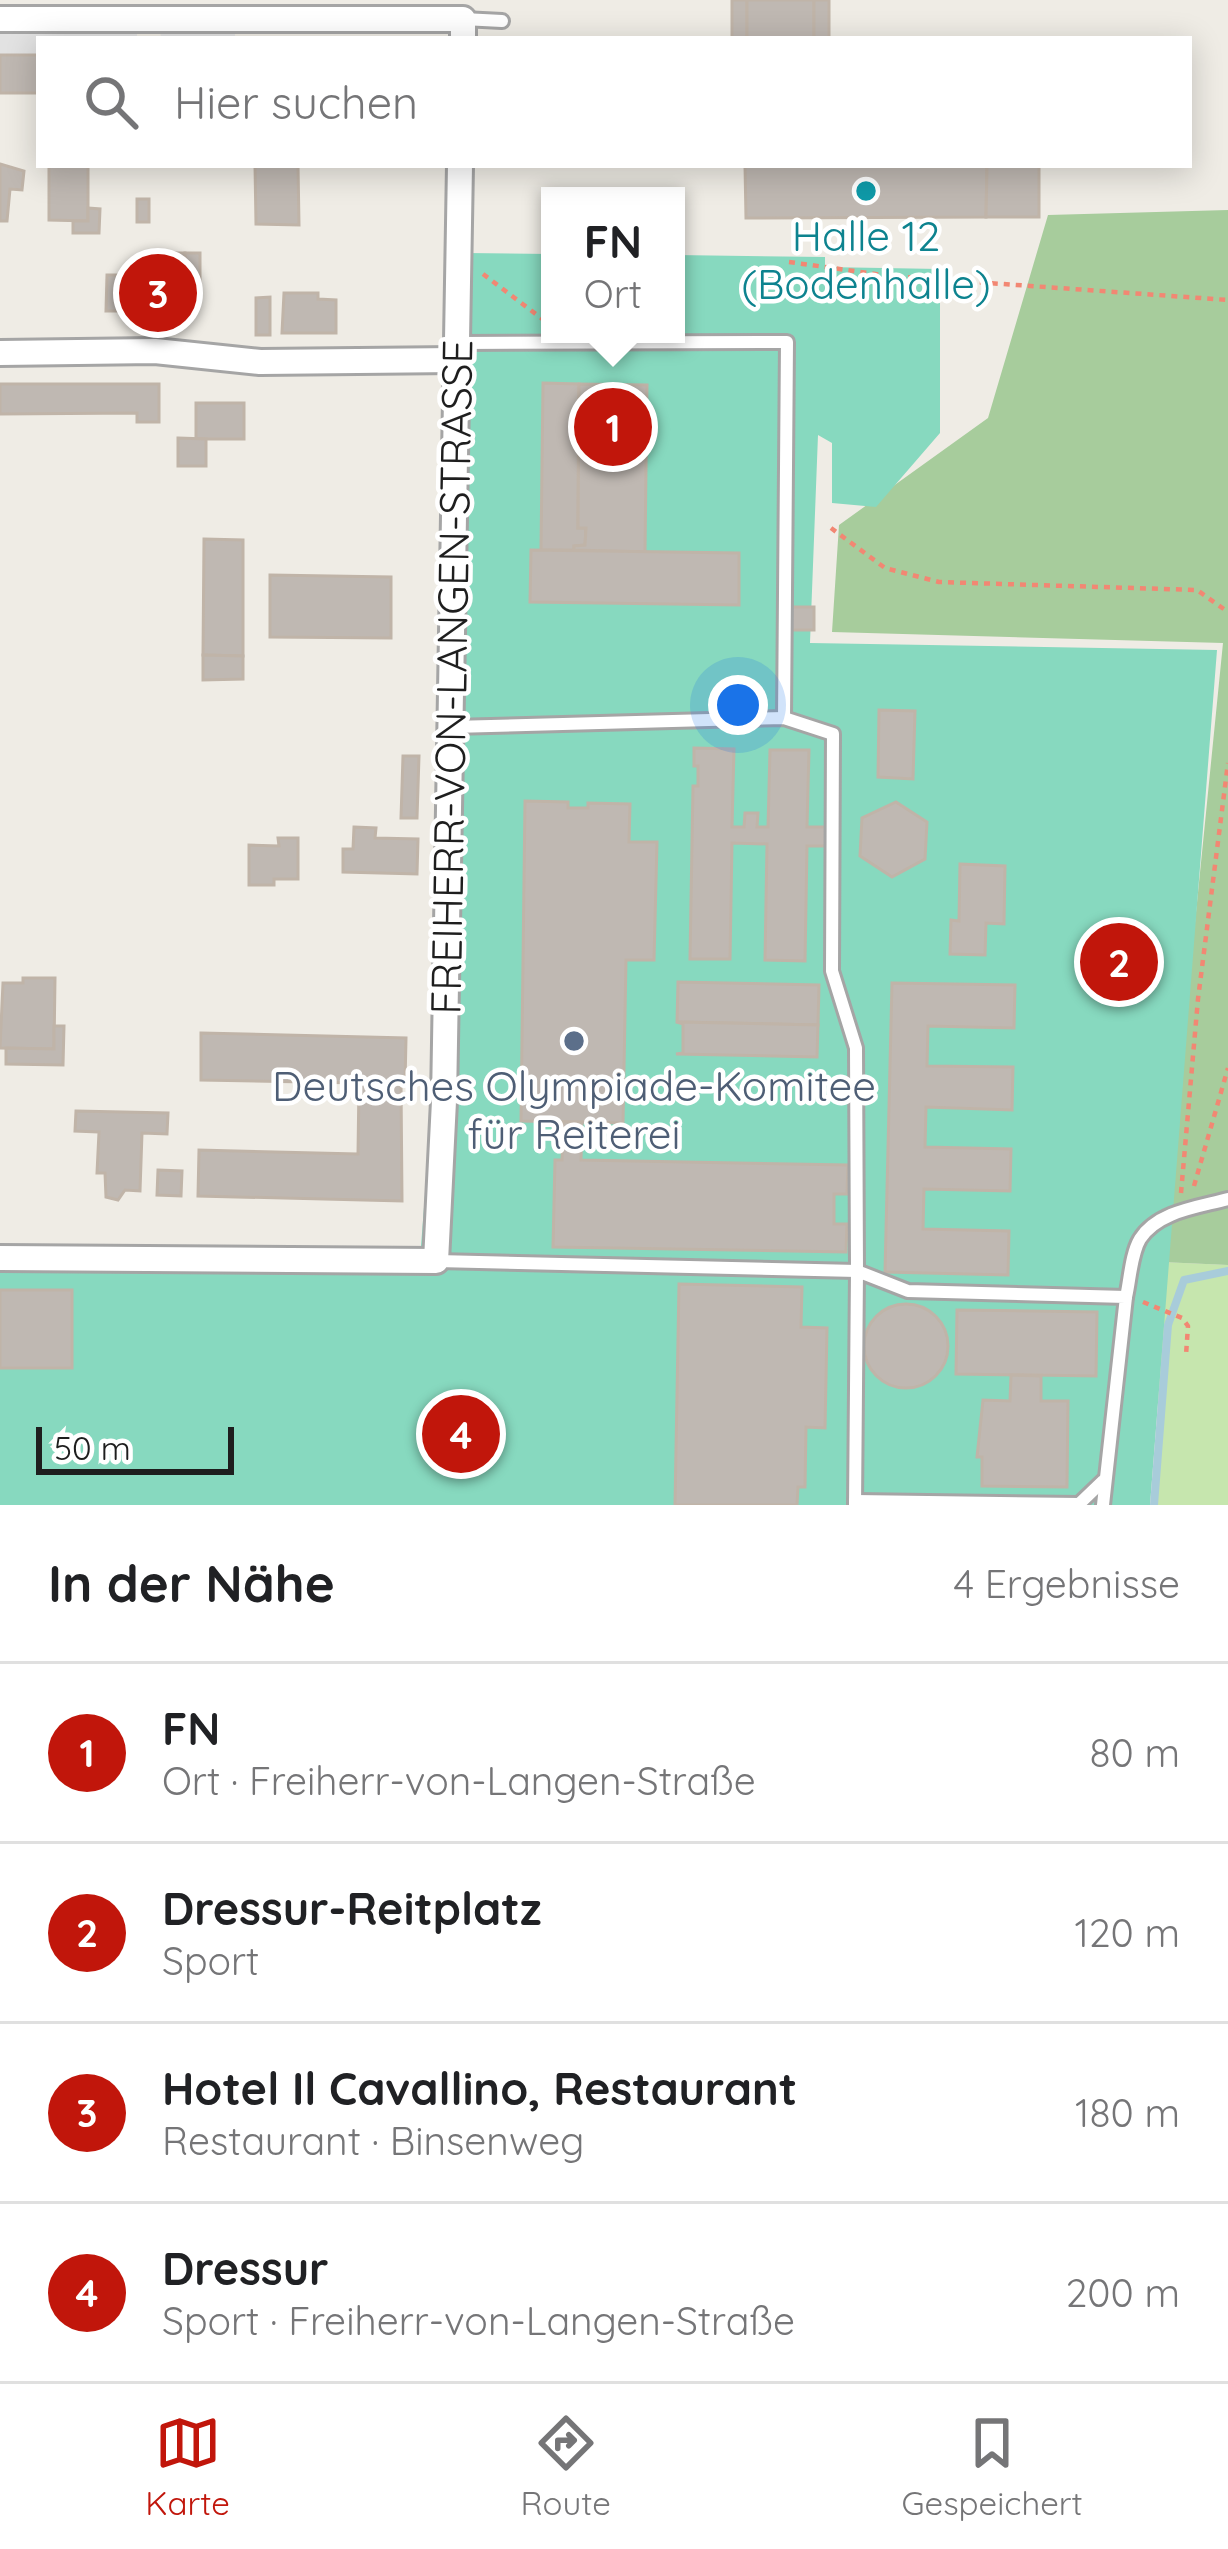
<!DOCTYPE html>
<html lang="de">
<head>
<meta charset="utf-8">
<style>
	body { margin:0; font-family:Quicksand,sans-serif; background:#f6f6f6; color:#202124 }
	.scale { position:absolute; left:36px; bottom:30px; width:198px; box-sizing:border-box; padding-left:12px; border:6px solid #1e1e1e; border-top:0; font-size:33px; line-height:42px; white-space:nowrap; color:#1e1e1e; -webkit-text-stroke:9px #fff; paint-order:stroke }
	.you { position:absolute; left:738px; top:705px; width:42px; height:42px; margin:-30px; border:9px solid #fff; border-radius:50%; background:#1a73e8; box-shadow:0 0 0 18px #1a73e833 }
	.badge { display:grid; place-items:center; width:78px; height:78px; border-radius:50%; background:#c1160b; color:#fff; font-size:39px; font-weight:700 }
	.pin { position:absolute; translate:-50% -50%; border:6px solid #fff; box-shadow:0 3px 12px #0006 }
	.popup { position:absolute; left:541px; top:187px; width:144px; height:156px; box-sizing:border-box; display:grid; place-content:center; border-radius:0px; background:#fff; filter:drop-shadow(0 3px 9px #0005); font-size:39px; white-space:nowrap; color:#757577 }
	.popup b { font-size:45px; color:#202124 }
	.popup::after { content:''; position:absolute; left:50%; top:100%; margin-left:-24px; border:24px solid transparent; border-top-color:#fff }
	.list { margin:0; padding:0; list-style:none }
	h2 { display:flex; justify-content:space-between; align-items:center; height:156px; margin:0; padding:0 48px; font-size:51px }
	h2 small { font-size:39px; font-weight:400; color:#757577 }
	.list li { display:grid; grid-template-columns:78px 1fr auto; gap:36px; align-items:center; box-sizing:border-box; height:180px; padding:0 48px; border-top:3px solid #e0e0e0 }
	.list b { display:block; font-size:45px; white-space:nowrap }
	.list p { margin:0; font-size:39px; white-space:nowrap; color:#757577 }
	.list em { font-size:39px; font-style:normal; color:#757577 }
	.icon { flex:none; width:66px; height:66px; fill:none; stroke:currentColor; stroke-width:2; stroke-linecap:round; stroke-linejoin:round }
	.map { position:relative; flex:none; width:1228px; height:1505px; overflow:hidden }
	.search { position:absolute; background:#fff; box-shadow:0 6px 30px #0003; left:36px; right:36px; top:36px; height:132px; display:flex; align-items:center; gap:30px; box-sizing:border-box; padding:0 42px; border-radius:0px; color:#757577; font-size:45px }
	.sheet { height:876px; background:#fff }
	nav { display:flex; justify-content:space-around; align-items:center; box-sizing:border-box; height:168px; border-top:3px solid #e0e0e0; background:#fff; font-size:33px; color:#757577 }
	nav a { display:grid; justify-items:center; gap:6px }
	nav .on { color:#c1160b }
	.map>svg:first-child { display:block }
	.grass { fill:#c6e6ae }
	.forest { fill:#a7cc9c }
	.pitch { fill:#87d9bf }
	.parking { fill:#e2e2e2 }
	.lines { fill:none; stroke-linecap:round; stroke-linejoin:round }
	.stream { stroke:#a8ccda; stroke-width:8 }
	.building { fill:#bfb8b2; stroke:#c0b4a8; stroke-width:3 }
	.lane-casing { stroke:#a5a5a5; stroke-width:18 }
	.street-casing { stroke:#a5a5a5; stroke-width:30 }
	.path { stroke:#f28773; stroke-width:4.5; stroke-dasharray:6 6; stroke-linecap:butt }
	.lane { stroke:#fff; stroke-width:12 }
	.street { stroke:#fff; stroke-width:24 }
	.culture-dot { fill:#0f9aa8; stroke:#fff; stroke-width:4.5 }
	.service-dot { fill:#5c6f8a; stroke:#fff; stroke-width:4.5 }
	.labels { text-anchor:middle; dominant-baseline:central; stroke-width:9; stroke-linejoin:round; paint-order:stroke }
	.culture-label { font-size:42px; fill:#0d838f; stroke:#fff }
	.street-label { font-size:42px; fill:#1e1e1e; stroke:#fff }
	.service-label { font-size:42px; fill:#4e5e75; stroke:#fff }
</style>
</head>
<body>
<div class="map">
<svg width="1228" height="1505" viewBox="0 0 1228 1505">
	<rect width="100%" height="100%" fill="#efece5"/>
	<path class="grass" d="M1161,1262L1228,1265V1505H1156Z"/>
	<path class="forest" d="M1228,210V1265L1161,1262L1223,643L832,632L839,525L988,418L1048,215Z"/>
	<path class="pitch" d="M465,253L550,254V334H676V255L825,257V267L940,269V433L876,507L832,503V443L818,435L810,643L1217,650L1150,1505H0V1251L421,1246L461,731Z"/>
	<g class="parking">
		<path d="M0,27L137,29V39H39V55H0Z"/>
		<path d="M160,28H235V39H161Z"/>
	</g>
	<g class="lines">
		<path class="stream" d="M1154,1505L1168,1325L1184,1280L1228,1271"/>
	</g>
	<g class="building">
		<rect x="732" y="0" width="15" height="39"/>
		<rect x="747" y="0" width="67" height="39"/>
		<rect x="814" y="0" width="15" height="39"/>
		<rect x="0" y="55" width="39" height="38"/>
		<path d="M0,164L24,171L22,190L10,189L7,221H0Z"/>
		<path d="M49,165H88V221L49,220Z"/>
		<path d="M255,165H298L299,225L256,224Z"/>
		<path d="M745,165H987L986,217L746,218Z"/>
		<path d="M987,165H1039V217H986Z"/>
		<rect x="137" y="199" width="12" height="23"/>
		<path d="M88,208L100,209L99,233H73V221H88Z"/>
		<path d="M156,253H185L186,311H106L107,275H156Z"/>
		<path d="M185,253H200V296H186Z"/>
		<path d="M284,293H318V299L336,300V333H282Z"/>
		<path d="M270,297V335H256V298Z"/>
		<path d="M543,383L579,384L578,528H586L585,545L574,546V550H541Z"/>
		<path d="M0,384H159V422H137V413L0,414Z"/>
		<path d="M579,384L647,385L645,552L574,550V546L585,545L586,528H578Z"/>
		<rect x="196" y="403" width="48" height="36"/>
		<path d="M178,438L206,439V466H178Z"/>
		<path d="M204,539L243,540V656L203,655Z"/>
		<path d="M531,550L739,553V605L530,602Z"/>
		<path d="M270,575L391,577V638L270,637Z"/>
		<rect x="790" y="607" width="24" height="23"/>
		<path d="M203,655L243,656V679L203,680Z"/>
		<path d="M879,710L915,711L913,779L878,777Z"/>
		<path d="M694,748L734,749L732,827H744L745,813H758L757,827H768L770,750H809L807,827H832L831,846H807L805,961L765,960L767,844L732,843L730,959H690L693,786H698V766H694Z"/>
		<path d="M403,756H419L417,818H401Z"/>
		<path d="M525,801L568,802V808H588V803L630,804L629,842H657L654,960H626L623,1123L521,1121Z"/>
		<path d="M896,802L927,822L925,859L892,877L860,856L862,818Z"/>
		<path d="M354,827L376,828L375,838L418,839L417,874L343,872V849H353Z"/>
		<path d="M278,838H298V879H274V885H249V845L279,846Z"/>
		<path d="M960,864L1005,866L1004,924L986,923L985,955L950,954L951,920L959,921Z"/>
		<path d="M23,978H55L54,1049L0,1048L3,983H23Z"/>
		<path d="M678,982L819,985L818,1025L677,1022Z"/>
		<path d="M892,983L1015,985L1014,1028L928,1026L927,1066L1013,1067L1012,1110L926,1107L925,1147L1011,1149L1010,1191L924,1189L923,1229L1009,1231L1008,1275L885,1272Z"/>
		<path d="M677,1022L818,1025L817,1057L676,1054L683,1053V1024Z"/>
		<path d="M54,1026H64L63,1065L6,1064V1048L54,1049Z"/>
		<path d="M201,1033L406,1038L405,1084H401L402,1201L198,1196L199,1150L358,1154L359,1083L201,1080Z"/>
		<path d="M76,1111L168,1113L167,1134L142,1133L140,1191L125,1190L118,1200L106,1197L105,1173H97L99,1132L75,1131Z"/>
		<path d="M563,1122H582L581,1160L848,1165L847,1194H834V1224H847L846,1252L553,1247L555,1160H562Z"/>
		<path d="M158,1170L182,1171L181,1196L157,1195Z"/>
		<path d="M679,1284L802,1287L801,1327L827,1328L825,1428L806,1427L805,1487H798L797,1505H675Z"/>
		<rect x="0" y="1290" width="72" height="78"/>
		<circle cx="906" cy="1346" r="42"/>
		<path d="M957,1310L1097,1312L1096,1376L956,1374Z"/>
		<path d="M1011,1375L1041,1376V1401H1068L1067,1487L982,1486V1457H977L983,1400L1010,1401Z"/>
	</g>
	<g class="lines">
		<g class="lane-casing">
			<g id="lane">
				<path d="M463,19L502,21"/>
				<path d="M457,343L787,342L784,718"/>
				<path d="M437,1261L857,1271L856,1048L832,971L833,734L784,718L452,727"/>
				<path d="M1126,1297C1130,1280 1131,1254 1140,1239C1158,1211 1199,1207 1228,1199"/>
				<path d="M855,1501L1079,1504L1103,1481"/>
				<path d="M855,1505L857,1271L908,1291L1126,1297L1103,1505"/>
			</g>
		</g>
		<g class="street-casing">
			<g id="street">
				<path d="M0,19H463V39"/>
				<path d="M0,353L155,351L260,362L456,360"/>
				<path d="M0,1258L436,1261L444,1101L460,165"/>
			</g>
		</g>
		<g class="path">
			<path d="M789,262L890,276L1228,300"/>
			<path d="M483,274L545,321"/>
			<path d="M831,528L885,568L939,582L1197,590L1228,612"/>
			<path d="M1194,1186L1228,1068"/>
			<path d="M1181,1193L1198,999L1228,763"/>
			<path d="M1143,1302L1182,1318L1188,1326L1186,1355"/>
		</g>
		<use href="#lane" class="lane"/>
		<use href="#street" class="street"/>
	</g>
	<circle class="culture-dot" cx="866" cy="191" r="12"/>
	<circle class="service-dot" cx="574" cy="1041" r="12"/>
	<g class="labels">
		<g class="culture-label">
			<text x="866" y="235">Halle 12<tspan x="866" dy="48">(Bodenhalle)</tspan></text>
		</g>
		<g class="street-label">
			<text transform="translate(451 677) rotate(-89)">FREIHERR-VON-LANGEN-STRASSE</text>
		</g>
		<g class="service-label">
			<text x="574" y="1085">Deutsches Olympiade-Komitee<tspan x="574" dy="48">für Reiterei</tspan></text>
		</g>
	</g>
</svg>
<div class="scale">50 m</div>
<div class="you"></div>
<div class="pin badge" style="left:613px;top:427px">1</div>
<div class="popup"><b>FN</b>Ort</div>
<div class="pin badge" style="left:1119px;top:962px">2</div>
<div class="pin badge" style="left:158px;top:293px">3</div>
<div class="pin badge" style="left:461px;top:1434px">4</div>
<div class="search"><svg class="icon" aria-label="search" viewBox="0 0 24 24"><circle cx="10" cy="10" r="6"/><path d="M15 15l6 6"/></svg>Hier suchen</div>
</div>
<section class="sheet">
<h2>In der Nähe<small>4 Ergebnisse</small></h2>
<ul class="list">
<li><span class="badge">1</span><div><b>FN</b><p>Ort · Freiherr-von-Langen-Straße</p></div><em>80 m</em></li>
<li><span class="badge">2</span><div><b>Dressur-Reitplatz</b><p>Sport</p></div><em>120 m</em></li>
<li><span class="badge">3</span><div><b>Hotel Il Cavallino, Restaurant</b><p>Restaurant · Binsenweg</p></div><em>180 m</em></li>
<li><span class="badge">4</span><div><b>Dressur</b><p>Sport · Freiherr-von-Langen-Straße</p></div><em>200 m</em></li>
</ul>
</section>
<nav>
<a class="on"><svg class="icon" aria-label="map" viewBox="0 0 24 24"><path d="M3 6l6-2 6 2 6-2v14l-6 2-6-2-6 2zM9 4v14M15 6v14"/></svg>Karte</a>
<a><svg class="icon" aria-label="directions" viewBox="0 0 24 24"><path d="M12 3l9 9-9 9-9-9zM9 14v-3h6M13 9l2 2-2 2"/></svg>Route</a>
<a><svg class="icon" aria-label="saved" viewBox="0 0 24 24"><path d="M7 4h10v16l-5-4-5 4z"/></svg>Gespeichert</a>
</nav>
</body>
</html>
